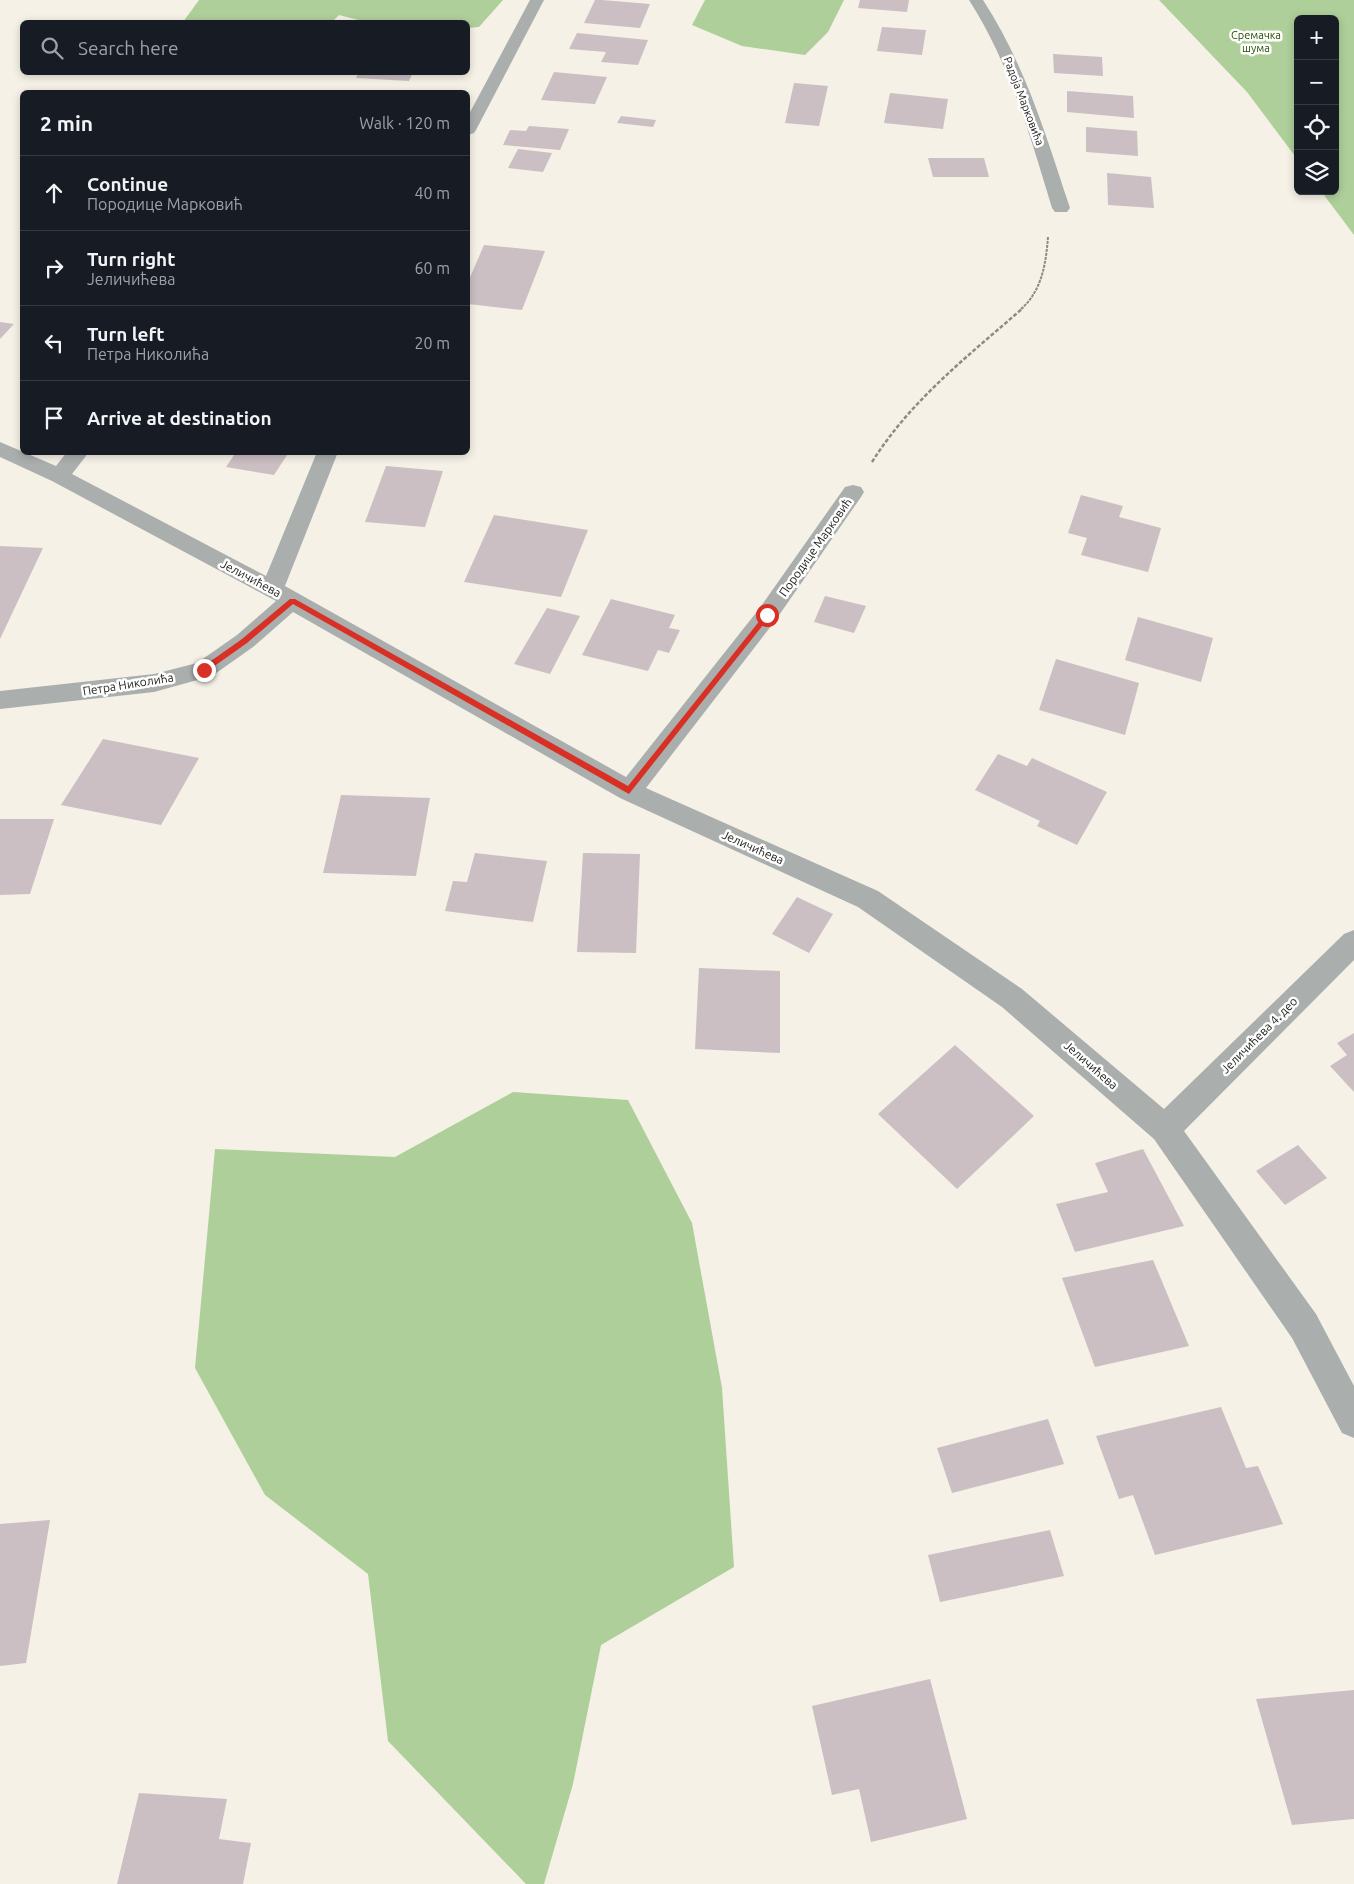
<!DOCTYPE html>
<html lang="en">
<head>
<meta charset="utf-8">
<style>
	body { margin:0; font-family:Ubuntu,sans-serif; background:#20242c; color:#f1f3f6 }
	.controls { position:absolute; right:15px; top:15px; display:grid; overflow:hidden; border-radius:8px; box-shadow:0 2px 8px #0003 }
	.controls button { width:45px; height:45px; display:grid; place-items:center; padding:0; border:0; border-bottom:1px solid #363941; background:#171b24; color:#f1f3f6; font:25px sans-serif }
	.stop { position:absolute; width:15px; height:15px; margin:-11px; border:4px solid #d93025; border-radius:50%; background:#fff }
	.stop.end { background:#d93025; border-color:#fff; box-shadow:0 1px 5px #0008 }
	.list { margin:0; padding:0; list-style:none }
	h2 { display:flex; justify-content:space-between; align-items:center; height:65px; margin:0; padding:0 20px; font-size:21px }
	h2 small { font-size:16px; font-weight:400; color:#9ea1a6 }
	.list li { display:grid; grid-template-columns:32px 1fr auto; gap:15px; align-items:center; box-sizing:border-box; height:75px; padding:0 20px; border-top:1px solid #363941 }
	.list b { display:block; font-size:19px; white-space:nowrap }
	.list p { margin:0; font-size:16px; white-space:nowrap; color:#9ea1a6 }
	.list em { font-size:16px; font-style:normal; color:#9ea1a6 }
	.icon { flex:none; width:28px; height:28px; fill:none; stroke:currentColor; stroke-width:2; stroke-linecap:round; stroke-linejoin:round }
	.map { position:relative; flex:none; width:1354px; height:1884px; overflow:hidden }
	.search { position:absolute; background:#171b24; box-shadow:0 2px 8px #0003; left:20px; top:20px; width:450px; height:55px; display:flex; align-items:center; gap:12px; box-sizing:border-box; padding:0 18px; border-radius:8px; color:#9ea1a6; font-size:19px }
	.panel { position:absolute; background:#171b24; box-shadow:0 2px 8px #0003; left:20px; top:90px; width:450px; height:365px; border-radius:8px }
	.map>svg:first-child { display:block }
	.green { fill:#aecf9a }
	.building { fill:#cbbfc3 }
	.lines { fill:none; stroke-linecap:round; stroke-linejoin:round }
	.path-far1 { stroke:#8d8b83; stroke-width:2; stroke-dasharray:3 1; stroke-linecap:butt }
	.path { stroke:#8d8b83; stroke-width:2.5; stroke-dasharray:4 2; stroke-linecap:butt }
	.minor { fill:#aaafae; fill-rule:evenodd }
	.route { fill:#d93025 }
	.labels { text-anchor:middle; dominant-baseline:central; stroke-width:5; stroke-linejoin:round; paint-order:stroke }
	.far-park-label { font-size:11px; fill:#274b03; stroke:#fefefe }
	.far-street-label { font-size:11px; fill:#1e1d19; stroke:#fefefe }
	.street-label { font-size:12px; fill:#1e1d19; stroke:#fefefe }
</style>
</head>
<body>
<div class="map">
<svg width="1354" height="1884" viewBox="0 0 1354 1884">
	<rect width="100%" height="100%" fill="#f5f1e6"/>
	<g class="green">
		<path d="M199,0H503L479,27L468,28V22H366L339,15L332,22H183Z"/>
		<path d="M705,0H844L828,32L805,55L742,46L692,25Z"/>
		<path d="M1159,0H1354V235L1321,191H1335V19H1298V160L1247,92Z"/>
		<path d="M513,1092L628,1100L692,1223L722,1388L734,1567L601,1645L573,1784L544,1884H526L388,1741L368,1574L265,1495L195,1368L215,1149L395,1157Z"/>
	</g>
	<g class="building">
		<path d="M595,0H602L650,4L640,28L584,23Z"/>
		<path d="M860,0H909L907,12L858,8Z"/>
		<path d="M882,27L926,30L922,55L877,51Z"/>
		<path d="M577,33L648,40L638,65L601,62L606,52L569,49Z"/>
		<path d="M1053,54L1102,57L1103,76L1054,73Z"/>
		<path d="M359,72H413L409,81L356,78Z"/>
		<path d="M554,72L607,77L595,104L541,100Z"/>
		<path d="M794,83L828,86L819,126L785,123Z"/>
		<path d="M1067,91L1133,96L1134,118L1067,112Z"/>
		<path d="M890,93L948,99L943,129L884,123Z"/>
		<path d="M621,116L656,120L653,127L617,123Z"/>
		<path d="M529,126L569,129L560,150L503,145L510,130L526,131Z"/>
		<path d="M1086,127L1137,131L1138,156L1086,152Z"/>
		<path d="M518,149L552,153L543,172L508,168Z"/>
		<path d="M928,158H984L989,177H933Z"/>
		<path d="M1107,173L1151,177L1154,208L1108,205Z"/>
		<path d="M484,245L545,251L522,310L468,304V282Z"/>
		<path d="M0,322L14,324L0,339Z"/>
		<path d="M236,452H289L274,475L226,467Z"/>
		<path d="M386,466L443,471L425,527L365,522Z"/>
		<path d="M1081,495L1123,506L1119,517L1161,528L1148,572L1081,555L1087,538L1068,533Z"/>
		<path d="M494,515L588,530L561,597L464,582Z"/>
		<path d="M0,546L43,548L0,639Z"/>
		<path d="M825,596L866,606L854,633L814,622Z"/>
		<path d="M611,599L675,615L669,628L680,630L669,653L658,650L648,671L582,655Z"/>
		<path d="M547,608L580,616L550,674L514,664Z"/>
		<path d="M1138,617L1213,638L1201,682L1125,660Z"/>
		<path d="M1056,659L1139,683L1125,735L1039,710Z"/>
		<path d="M103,739L199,758L161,825L61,805Z"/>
		<path d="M998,754L1027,766L1032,758L1107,792L1077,845L1037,826L1040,821L975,790Z"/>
		<path d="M341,795L430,798L416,876L323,873Z"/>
		<path d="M0,819H54L30,894L0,895Z"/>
		<path d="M475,853L547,861L533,922L445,911L453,881L467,882Z"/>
		<path d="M583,853L640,854L636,953L577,952Z"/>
		<path d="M797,897L833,914L809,953L772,934Z"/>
		<path d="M699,968L780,971V1053L695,1049Z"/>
		<path d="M1354,1033V1092L1330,1066L1347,1055L1337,1043Z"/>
		<path d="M955,1045L1034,1116L957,1189L878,1114Z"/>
		<path d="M1298,1145L1327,1178L1285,1205L1256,1171Z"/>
		<path d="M1143,1149L1184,1226L1075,1252L1056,1204L1108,1192L1095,1163Z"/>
		<path d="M1153,1260L1189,1346L1095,1367L1062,1278Z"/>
		<path d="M1221,1407L1246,1468L1258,1466L1283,1524L1155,1555L1133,1495L1119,1499L1096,1436Z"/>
		<path d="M1048,1419L1064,1464L952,1493L937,1448Z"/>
		<path d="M50,1520L26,1663L0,1666V1524Z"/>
		<path d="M1050,1530L1064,1576L940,1602L928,1555Z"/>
		<path d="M930,1679L967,1819L871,1842L859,1789L832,1795L812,1706Z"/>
		<path d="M1354,1690V1819L1292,1825L1256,1699Z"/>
		<path d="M139,1793L227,1799L219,1839L251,1843L243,1884H117Z"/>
	</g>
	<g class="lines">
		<path class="path-far1" d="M1021,309C1042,291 1046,263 1048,237"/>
		<path class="path" d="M872,462C911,400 968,356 1023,308"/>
		<g class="minor">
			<path d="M530,0H544L476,130L474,133L468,135V116Z"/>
			<path d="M969,0H983C1025,64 1046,136 1070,208L1067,212H1055L1052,208C1030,136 1010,64 969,0Z"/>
			<path d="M0,442L56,466L67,452H89L72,474L266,576L317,452H338L285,586L626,777L759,609L845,487L853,485L861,487L864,492L861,497L775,621L646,788L878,891L1022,989L1164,1109L1344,934L1354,930V960L1184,1131L1316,1314L1354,1386V1438L1342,1433L1292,1338L1154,1139L1002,1007L858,907L620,798L293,612L253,647L212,676L154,692L0,709V691L154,674L197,663L237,635L276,601L52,481L0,457Z"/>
		</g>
	</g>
	<path class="route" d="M290,599H295L628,786L765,614L771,615L629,794L293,604L247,643L206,672H201V668L242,639Z"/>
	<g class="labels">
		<g class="far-park-label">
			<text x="1256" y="35">Сремачка<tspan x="1256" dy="13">шума</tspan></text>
		</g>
		<g class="far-street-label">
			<text transform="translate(1024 101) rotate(69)">Радоја Марковића</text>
		</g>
		<g class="street-label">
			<text transform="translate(815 547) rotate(-55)">Породице Марковић</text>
			<text transform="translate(251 578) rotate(28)">Јеличићева</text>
			<text transform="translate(128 684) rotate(-9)">Петра Николића</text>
			<text transform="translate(753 847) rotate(24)">Јеличићева</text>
			<text transform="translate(1259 1035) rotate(-45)">Јеличићева 4. део</text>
			<text transform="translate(1091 1065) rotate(41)">Јеличићева</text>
		</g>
	</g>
</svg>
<div class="controls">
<button>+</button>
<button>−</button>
<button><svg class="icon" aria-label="locate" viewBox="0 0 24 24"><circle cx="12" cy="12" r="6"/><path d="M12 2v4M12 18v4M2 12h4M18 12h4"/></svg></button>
<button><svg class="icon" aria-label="layers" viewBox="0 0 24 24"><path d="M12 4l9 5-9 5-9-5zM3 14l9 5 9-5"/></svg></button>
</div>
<div class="stop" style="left:767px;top:615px"></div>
<div class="stop end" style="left:204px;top:670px"></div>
<div class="search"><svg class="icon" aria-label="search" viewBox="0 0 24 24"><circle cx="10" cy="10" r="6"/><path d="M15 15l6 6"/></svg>Search here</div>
<section class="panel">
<h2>2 min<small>Walk · 120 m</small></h2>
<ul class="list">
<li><svg class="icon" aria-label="ahead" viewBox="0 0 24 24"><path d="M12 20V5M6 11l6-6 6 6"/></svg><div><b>Continue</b><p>Породице Марковић</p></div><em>40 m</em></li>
<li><svg class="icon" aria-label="right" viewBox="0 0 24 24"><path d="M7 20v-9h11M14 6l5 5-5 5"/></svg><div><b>Turn right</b><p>Јеличићева</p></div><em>60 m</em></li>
<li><svg class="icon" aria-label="left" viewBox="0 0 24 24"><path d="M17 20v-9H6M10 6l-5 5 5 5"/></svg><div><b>Turn left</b><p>Петра Николића</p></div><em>20 m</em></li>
<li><svg class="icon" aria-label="arrive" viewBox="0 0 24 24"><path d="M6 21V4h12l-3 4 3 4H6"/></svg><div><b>Arrive at destination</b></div></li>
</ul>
</section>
</div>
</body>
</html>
